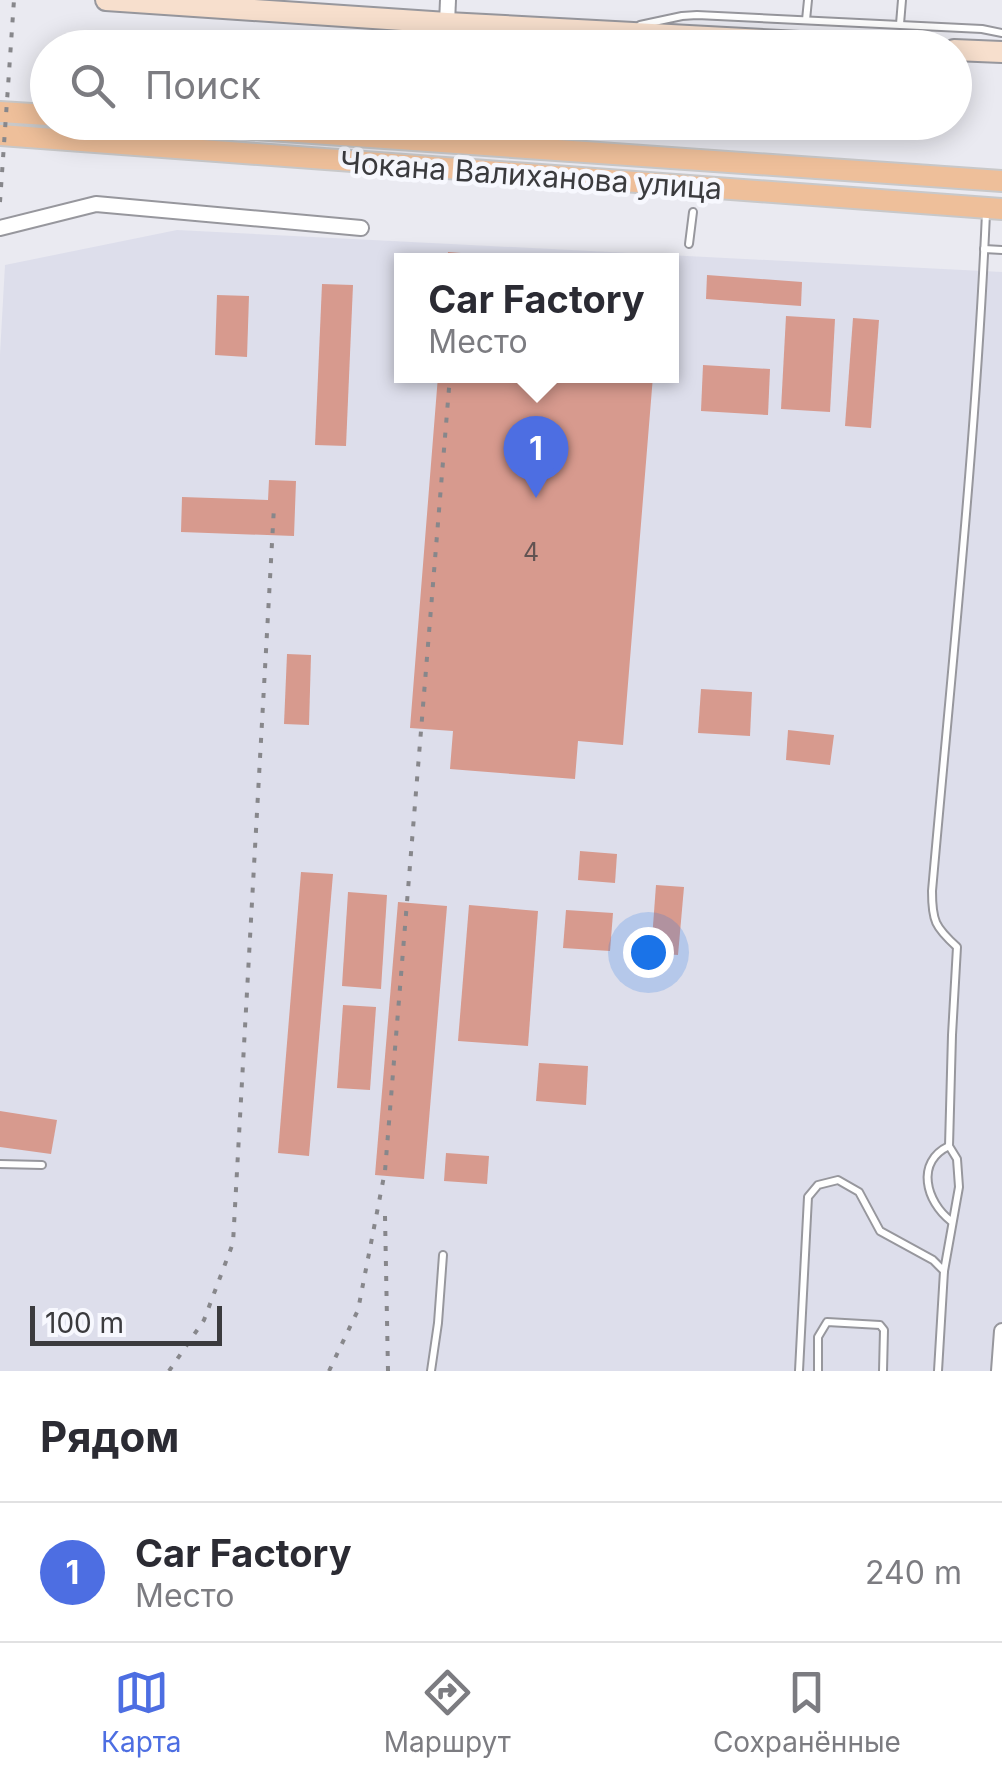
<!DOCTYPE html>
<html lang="ru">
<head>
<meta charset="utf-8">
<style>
	body { margin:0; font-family:Inter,sans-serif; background:#f2f2f3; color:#2b2b33 }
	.scale { position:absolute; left:30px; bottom:25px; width:192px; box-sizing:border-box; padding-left:10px; border:5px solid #3b3b3e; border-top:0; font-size:28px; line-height:35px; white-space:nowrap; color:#3b3b3e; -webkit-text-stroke:8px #f7f8fe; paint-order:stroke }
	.you { position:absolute; left:648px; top:952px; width:35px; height:35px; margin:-25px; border:8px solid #fff; border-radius:50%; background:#1a73e8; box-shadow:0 0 0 15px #1a73e833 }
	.badge { display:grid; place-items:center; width:65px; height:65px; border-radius:50%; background:#4d6ee2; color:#fff; font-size:32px; font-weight:700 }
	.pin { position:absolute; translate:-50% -82px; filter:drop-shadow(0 2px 5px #0008) }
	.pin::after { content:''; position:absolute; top:52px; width:35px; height:30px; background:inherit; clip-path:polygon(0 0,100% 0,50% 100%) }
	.popup { position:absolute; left:394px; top:253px; width:285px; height:130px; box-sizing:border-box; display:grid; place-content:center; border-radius:0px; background:#fff; filter:drop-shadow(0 2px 8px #0005); font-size:32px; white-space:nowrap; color:#7c7c81 }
	.popup b { font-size:38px; color:#2b2b33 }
	.popup::after { content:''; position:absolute; left:50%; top:100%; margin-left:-20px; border:20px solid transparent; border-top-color:#fff }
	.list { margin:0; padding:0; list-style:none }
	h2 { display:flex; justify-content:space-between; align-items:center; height:130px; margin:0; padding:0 40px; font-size:42px }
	h2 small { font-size:32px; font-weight:400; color:#7c7c81 }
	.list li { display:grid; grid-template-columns:65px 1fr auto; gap:30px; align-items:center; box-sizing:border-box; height:140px; padding:0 40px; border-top:2px solid #e1e1e2 }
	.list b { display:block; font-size:38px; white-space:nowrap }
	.list p { margin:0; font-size:32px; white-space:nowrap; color:#7c7c81 }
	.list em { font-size:32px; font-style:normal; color:#7c7c81 }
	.icon { flex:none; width:55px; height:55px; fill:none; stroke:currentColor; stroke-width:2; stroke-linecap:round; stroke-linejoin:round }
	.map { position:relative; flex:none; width:1002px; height:1371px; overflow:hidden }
	.search { position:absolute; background:#fff; box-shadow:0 5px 25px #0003; left:30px; right:30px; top:30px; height:110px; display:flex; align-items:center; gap:25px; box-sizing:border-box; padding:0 35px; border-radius:55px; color:#7c7c81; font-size:38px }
	.sheet { height:270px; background:#fff }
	nav { display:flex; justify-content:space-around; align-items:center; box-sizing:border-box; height:140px; border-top:2px solid #e1e1e2; background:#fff; font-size:28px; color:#7c7c81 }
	nav a { display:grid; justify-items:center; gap:5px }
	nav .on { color:#4d6ee2 }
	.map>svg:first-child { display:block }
	.built { fill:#dddeeb; fill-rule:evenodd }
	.building { fill:#d79a8e }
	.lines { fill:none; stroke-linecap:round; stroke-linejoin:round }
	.lane-casing { stroke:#97979d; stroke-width:10 }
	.street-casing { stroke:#97979d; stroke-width:18 }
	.secondary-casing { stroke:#97979d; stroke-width:24 }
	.primary-casing { stroke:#c8c8c9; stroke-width:24 }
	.lane { stroke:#fff; stroke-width:6 }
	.street { stroke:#fff; stroke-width:14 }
	.secondary { stroke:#f7dfcd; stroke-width:20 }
	.primary { stroke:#eebf9a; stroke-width:20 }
	.rail { stroke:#87878b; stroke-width:4; stroke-dasharray:5 10; stroke-linecap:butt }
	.labels { text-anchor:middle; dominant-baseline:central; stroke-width:9; stroke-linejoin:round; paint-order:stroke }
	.number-label { font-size:25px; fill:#625352 }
	.street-label { font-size:30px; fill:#3b3b3e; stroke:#f7f8fe }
</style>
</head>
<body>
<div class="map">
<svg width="1002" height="1371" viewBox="0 0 1002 1371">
	<rect width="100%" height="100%" fill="#eaeaf1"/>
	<path class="built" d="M177,230L1002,272V1371H0V354L5,265ZM401,260H671V376H401Z"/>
	<g class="building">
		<path d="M448,252L525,258V260H447Z"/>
		<path d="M707,275L802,282L801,306L706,299Z"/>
		<path d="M322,284L353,285L346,446L315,445Z"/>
		<path d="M217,295L249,296L247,357L215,355Z"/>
		<path d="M786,316L835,319L830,412L781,409Z"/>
		<path d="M853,318L879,320L871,428L845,426Z"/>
		<path d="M703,365L770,369L768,415L701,411Z"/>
		<path d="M438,376H653L623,745L578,741L575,779L450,769L453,731L410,728Z"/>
		<path d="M269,480L296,481L294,536L181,532L182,497L268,500Z"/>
		<path d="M287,654L311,655L309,725L284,724Z"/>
		<path d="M701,689L752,692L750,736L698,733Z"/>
		<path d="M788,730L834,735L830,765L786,760Z"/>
		<path d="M580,851L617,854L615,883L578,880Z"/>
		<path d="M301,872L333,874L309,1156L278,1153Z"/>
		<path d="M656,885L684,887L678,955L651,953Z"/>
		<path d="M348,892L387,895L381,989L342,986Z"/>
		<path d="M398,902L447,906L424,1179L375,1175Z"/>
		<path d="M469,905L538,911L528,1046L458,1041Z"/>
		<path d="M566,910L613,913L610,951L563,948Z"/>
		<path d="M343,1005L376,1007L370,1090L337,1088Z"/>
		<path d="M539,1063L588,1066L586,1105L536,1101Z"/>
		<path d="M0,1111L57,1120L51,1154L0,1147Z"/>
		<path d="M446,1153L489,1156L487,1184L444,1181Z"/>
	</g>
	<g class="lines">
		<g class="lane-casing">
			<g id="lane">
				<path d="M806,20L808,0"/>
				<path d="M900,24L902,0"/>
				<path d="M640,25L682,16L697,15L982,29L1002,33"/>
				<path d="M689,244L693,212"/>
				<path d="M984,249L1002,250"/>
				<path d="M949,1146C915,1162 926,1202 951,1221"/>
				<path d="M0,1164L42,1165"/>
				<path d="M944,1271L959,1187L957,1159L949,1146L952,1035L957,947C935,927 932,921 932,891C952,665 976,440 986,213"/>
				<path d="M431,1371L438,1323L443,1255"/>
				<path d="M799,1371L808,1197L818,1185L838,1180L859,1192L880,1231L933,1260L944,1271L938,1371"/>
				<path d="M818,1371V1337L827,1322L880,1325L884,1330L883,1371"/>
			</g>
		</g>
		<g class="street-casing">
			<g id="street">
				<path d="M447,23L448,0"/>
				<path d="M0,228L96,204L361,228"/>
				<path d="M999,1371L1002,1331"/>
			</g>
		</g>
		<g class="secondary-casing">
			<g id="secondary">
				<path d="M106,0L447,23L913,48"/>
				<path d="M954,50L1002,52"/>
			</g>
		</g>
		<g class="primary-casing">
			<g id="primary">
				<path d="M0,112L48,115"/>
				<path d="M154,122L1002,181"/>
				<path d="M0,135L1002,209"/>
			</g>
		</g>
		<use href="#lane" class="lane"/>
		<use href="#street" class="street"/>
		<use href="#secondary" class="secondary"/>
		<use href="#primary" class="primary"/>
		<g class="rail">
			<path d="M0,202L14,0"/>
			<path d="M385,1216L388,1371"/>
			<path d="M169,1371L204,1320L233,1243L274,507"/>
			<path d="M329,1371L358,1310L385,1171L450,376"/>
		</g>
	</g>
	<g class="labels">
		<g class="number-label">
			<text x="531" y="552">4</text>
		</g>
		<g class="street-label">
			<text transform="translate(531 175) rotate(4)">Чокана Валиханова улица</text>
		</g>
	</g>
</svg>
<div class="scale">100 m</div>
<div class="you"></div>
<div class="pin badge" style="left:536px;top:498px">1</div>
<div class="popup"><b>Car Factory</b>Место</div>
<div class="search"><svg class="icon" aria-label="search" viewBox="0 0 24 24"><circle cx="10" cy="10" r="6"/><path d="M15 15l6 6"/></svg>Поиск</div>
</div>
<section class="sheet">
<h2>Рядом<small></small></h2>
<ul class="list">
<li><span class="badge">1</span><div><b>Car Factory</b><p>Место</p></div><em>240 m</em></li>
</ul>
</section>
<nav>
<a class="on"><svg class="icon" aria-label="map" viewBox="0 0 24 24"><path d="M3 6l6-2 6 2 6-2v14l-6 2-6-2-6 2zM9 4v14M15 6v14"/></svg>Карта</a>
<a><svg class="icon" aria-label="directions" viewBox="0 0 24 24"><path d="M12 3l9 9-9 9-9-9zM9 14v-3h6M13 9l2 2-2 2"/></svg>Маршрут</a>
<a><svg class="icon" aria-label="saved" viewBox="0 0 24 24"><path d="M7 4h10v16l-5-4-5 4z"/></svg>Сохранённые</a>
</nav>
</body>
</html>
